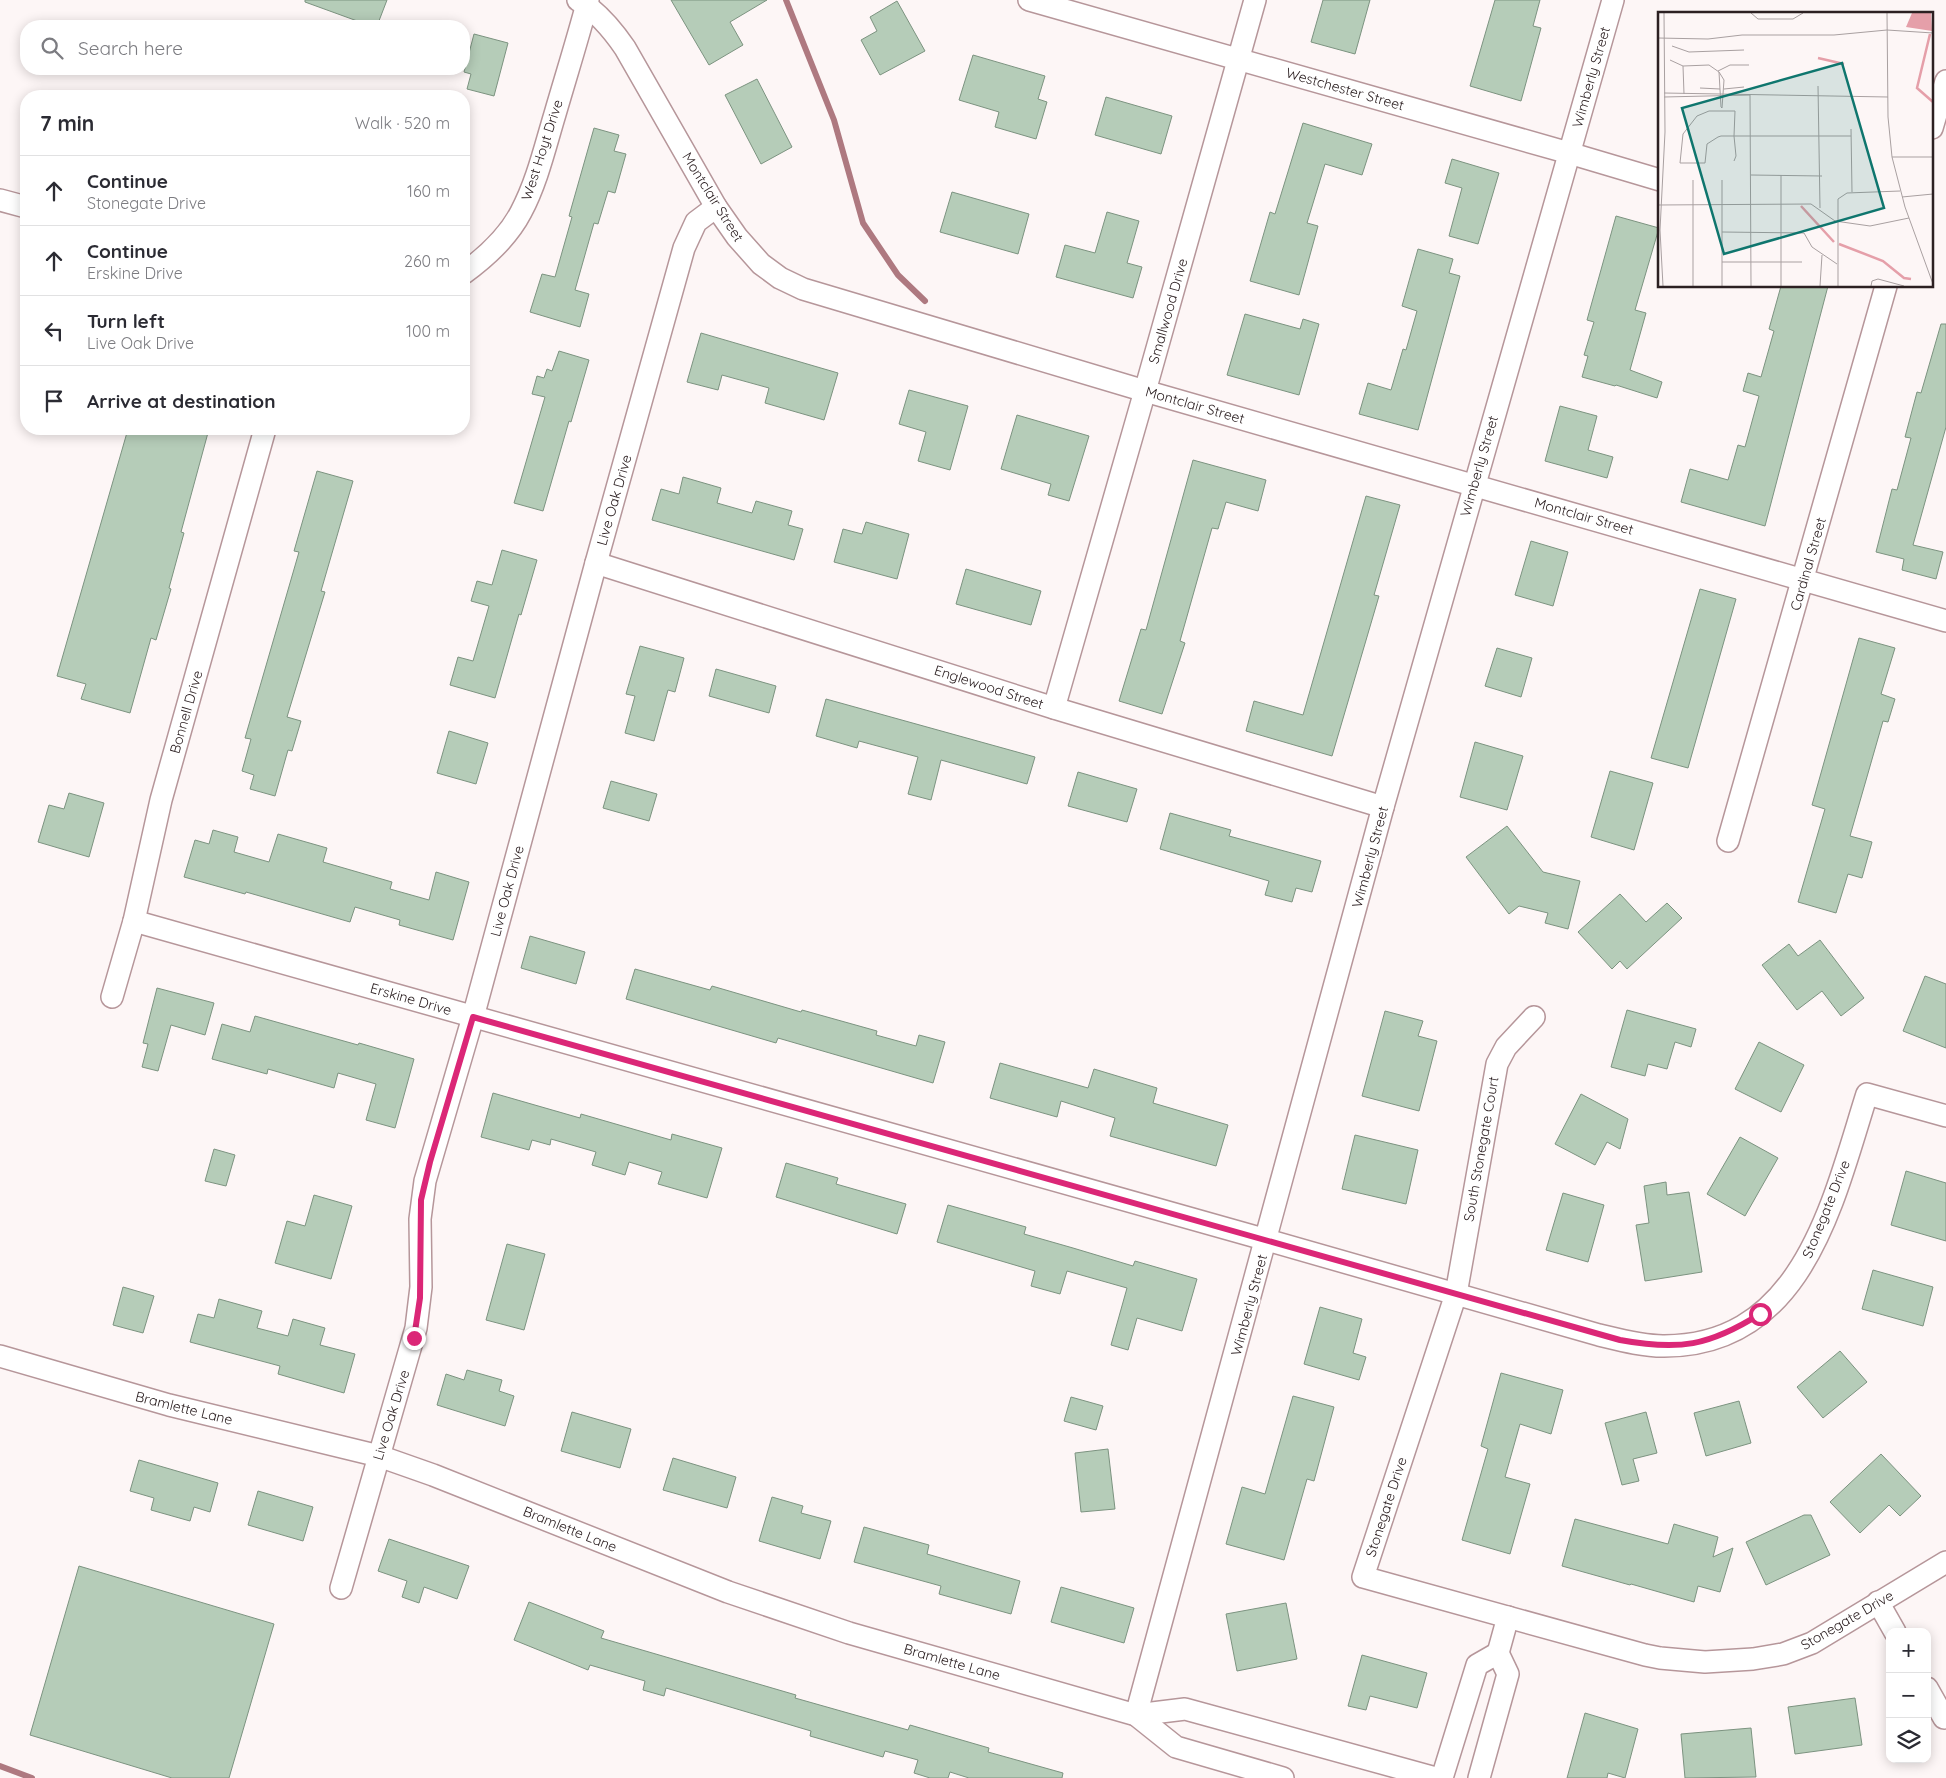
<!DOCTYPE html>
<html lang="en">
<head>
<meta charset="utf-8">
<style>
	body { margin:0; font-family:Quicksand,sans-serif; background:#f7f7f7; color:#2b2b33 }
	.controls { position:absolute; right:15px; bottom:15px; display:grid; overflow:hidden; border-radius:10px; box-shadow:0 2px 12px #0003 }
	.controls button { width:45px; height:45px; display:grid; place-items:center; padding:0; border:0; border-bottom:1px solid #e1e1e2; background:#fff; color:#2b2b33; font:25px sans-serif }
	.stop { position:absolute; width:15px; height:15px; margin:-11px; border:4px solid #db2777; border-radius:50%; background:#fff }
	.stop.end { background:#db2777; border-color:#fff; box-shadow:0 1px 5px #0008 }
	.list { margin:0; padding:0; list-style:none }
	h2 { display:flex; justify-content:space-between; align-items:center; height:65px; margin:0; padding:0 20px; font-size:21px }
	h2 small { font-size:16px; font-weight:400; color:#7c7c81 }
	.list li { display:grid; grid-template-columns:32px 1fr auto; gap:15px; align-items:center; box-sizing:border-box; height:70px; padding:0 20px; border-top:1px solid #e1e1e2 }
	.list b { display:block; font-size:19px; white-space:nowrap }
	.list p { margin:0; font-size:16px; white-space:nowrap; color:#7c7c81 }
	.list em { font-size:16px; font-style:normal; color:#7c7c81 }
	.icon { flex:none; width:28px; height:28px; fill:none; stroke:currentColor; stroke-width:2; stroke-linecap:round; stroke-linejoin:round }
	.map { position:relative; flex:none; width:1946px; height:1778px; overflow:hidden }
	.search { position:absolute; background:#fff; box-shadow:0 2px 12px #0003; left:20px; top:20px; width:450px; height:55px; display:flex; align-items:center; gap:12px; box-sizing:border-box; padding:0 18px; border-radius:20px; color:#7c7c81; font-size:19px }
	.panel { position:absolute; background:#fff; box-shadow:0 2px 12px #0003; left:20px; top:90px; width:450px; height:345px; border-radius:20px }
	.map>svg:first-child { display:block }
	.lines { fill:none; stroke-linecap:round; stroke-linejoin:round }
	.stream { stroke:#ae7980; stroke-width:6 }
	.building { fill:#b5ccb8; stroke:#7c9380 }
	.street-casing { stroke:#b6969a; stroke-width:24 }
	.street { stroke:#fff; stroke-width:21 }
	.route { stroke:#db2777; stroke-width:6 }
	.labels { text-anchor:middle; dominant-baseline:central; stroke-width:5; stroke-linejoin:round; paint-order:stroke }
	.street-label { font-size:14px; fill:#2c2022; stroke:#fff }
	.inset-river { fill:none; stroke:#e59fa9; stroke-width:2.5 }
	.inset-road { fill:none; stroke:#a9a0a1; stroke-width:1 }
	.view { fill:#0f766e; fill-opacity:0.15; stroke:#0f766e; stroke-width:2.5 }
	.inset-edge { fill:none; stroke:#2c2022; stroke-width:2.5 }
</style>
</head>
<body>
<div class="map">
<svg width="1946" height="1778" viewBox="0 0 1946 1778">
	<rect width="100%" height="100%" fill="#fdf6f6"/>
	<g class="lines">
		<g class="stream">
			<path d="M786,0L834,120L863,223L898,275L925,301"/>
			<path d="M0,1766L32,1778"/>
		</g>
	</g>
	<g class="building">
		<path d="M305,0H387L377,26H371L305,2Z"/>
		<path d="M671,0H767L730,22L743,45L709,65Z"/>
		<path d="M1323,0H1370L1355,54L1311,42Z"/>
		<path d="M1495,0H1540L1533,26L1541,28L1521,101L1470,86Z"/>
		<path d="M897,1L925,51L880,75L861,40L877,31L870,17Z"/>
		<path d="M474,34L508,43L494,96L467,89L471,74L464,72Z"/>
		<path d="M973,55L1045,76L1038,99L1047,102L1036,139L995,127L999,112L959,100Z"/>
		<path d="M757,79L792,147L761,164L725,95Z"/>
		<path d="M1106,97L1172,116L1161,154L1095,135Z"/>
		<path d="M1303,123L1372,144L1362,175L1325,164L1307,223L1318,226L1299,295L1250,281L1270,212L1275,214Z"/>
		<path d="M594,128L619,135L614,151L626,154L615,193L608,191L598,224L594,223L575,290L589,294L580,327L530,312L542,274L555,277L572,217L569,216Z"/>
		<path d="M1452,159L1499,173L1478,244L1449,236L1462,188L1445,183Z"/>
		<path d="M952,192L1029,214L1018,254L940,232Z"/>
		<path d="M1107,212L1139,221L1127,263L1142,267L1133,298L1056,277L1065,245L1095,253Z"/>
		<path d="M1616,216L1659,228L1635,310L1646,313L1630,370L1662,382L1657,398L1616,385L1615,386L1582,377L1588,356L1584,355L1594,322L1587,320Z"/>
		<path d="M1418,249L1453,259L1449,273L1460,276L1418,430L1359,414L1368,383L1391,390L1403,349L1406,350L1417,311L1402,306Z"/>
		<path d="M1781,286H1828L1765,526L1681,502L1690,469L1728,480L1738,445L1745,447L1759,396L1743,391L1748,373L1761,377L1774,331L1769,329Z"/>
		<path d="M1245,314L1300,329L1303,319L1319,324L1299,395L1227,375Z"/>
		<path d="M1941,324H1946V427L1913,545L1943,552L1936,579L1902,570L1904,559L1876,552L1892,489L1897,490L1911,438L1905,437L1917,392L1921,393Z"/>
		<path d="M701,333L838,373L824,420L765,403L769,388L722,375L718,390L687,382Z"/>
		<path d="M559,351L589,360L571,422L569,421L543,511L514,503L545,397L532,394L537,376L544,378L547,369L552,371Z"/>
		<path d="M909,390L968,406L950,470L918,461L926,432L899,424Z"/>
		<path d="M1560,406L1597,416L1588,450L1613,457L1607,478L1545,461Z"/>
		<path d="M1017,415L1089,436L1069,501L1048,495L1051,484L1001,469Z"/>
		<path d="M128,429H209L181,532L184,533L169,588L171,589L156,640L151,638L130,713L81,699L86,684L57,676Z"/>
		<path d="M1193,460L1266,480L1258,511L1226,502L1218,529L1212,528L1180,641L1185,643L1162,714L1119,701L1141,629L1146,630Z"/>
		<path d="M317,471L353,481L321,591L325,592L287,717L301,721L292,751L288,750L275,796L250,789L254,775L242,771L251,739L245,738L299,552L294,551Z"/>
		<path d="M683,477L721,488L717,503L752,513L756,501L792,511L788,525L803,529L794,560L652,520L661,489L679,494Z"/>
		<path d="M1366,496L1400,505L1374,595L1379,596L1332,756L1246,731L1254,701L1303,715Z"/>
		<path d="M866,522L909,534L897,579L834,562L843,529L862,534Z"/>
		<path d="M1531,541L1568,552L1553,606L1515,595Z"/>
		<path d="M502,550L537,560L521,615L519,614L495,698L450,685L458,657L473,661L489,606L471,601L477,581L492,585Z"/>
		<path d="M966,569L1041,591L1031,625L956,604Z"/>
		<path d="M1700,589L1736,599L1688,768L1651,758Z"/>
		<path d="M1859,638L1895,648L1881,694L1895,699L1888,722L1883,721L1850,836L1872,842L1862,878L1848,874L1836,913L1798,902L1825,809L1812,805Z"/>
		<path d="M640,646L684,658L675,692L668,690L654,741L625,733L635,696L626,694Z"/>
		<path d="M1497,648L1532,658L1521,697L1485,686Z"/>
		<path d="M716,669L776,686L769,713L709,696Z"/>
		<path d="M826,699L1035,757L1027,784L941,760L931,800L908,794L918,757L859,741L857,748L816,736Z"/>
		<path d="M449,731L488,743L476,784L437,773Z"/>
		<path d="M1475,742L1523,756L1507,810L1460,797Z"/>
		<path d="M1610,771L1653,783L1634,850L1591,837Z"/>
		<path d="M1078,772L1137,789L1127,822L1068,806Z"/>
		<path d="M611,781L657,794L649,821L603,808Z"/>
		<path d="M69,793L104,803L89,857L38,842L49,805L64,809Z"/>
		<path d="M1170,813L1231,830L1229,836L1321,861L1312,892L1296,888L1292,902L1265,895L1269,881L1160,849Z"/>
		<path d="M1507,826L1543,872L1580,881L1568,929L1545,923L1548,913L1519,906L1509,914L1466,857Z"/>
		<path d="M213,830L238,837L234,852L269,862L278,834L327,848L323,862L392,882L390,889L429,900L436,872L469,882L453,940L399,925L400,920L355,907L350,922L246,892L245,894L184,877L195,840L209,844Z"/>
		<path d="M1620,894L1646,922L1667,903L1682,918L1627,969L1620,961L1612,969L1578,932Z"/>
		<path d="M530,936L585,952L576,984L521,968Z"/>
		<path d="M1820,940L1864,998L1841,1016L1822,991L1797,1010L1762,965L1789,944L1798,956Z"/>
		<path d="M635,969L710,990L712,986L801,1012L802,1010L877,1031L876,1035L916,1046L919,1035L945,1042L933,1083L778,1038L776,1043L626,999Z"/>
		<path d="M1925,976L1946,984V1048L1903,1031Z"/>
		<path d="M157,988L214,1003L205,1035L171,1025L158,1071L142,1067L148,1044L143,1043Z"/>
		<path d="M1627,1010L1696,1029L1691,1047L1675,1042L1667,1069L1648,1064L1645,1076L1611,1067Z"/>
		<path d="M1385,1011L1423,1021L1418,1036L1437,1041L1419,1111L1362,1096Z"/>
		<path d="M255,1016L358,1045L359,1043L414,1059L395,1128L366,1120L376,1084L338,1073L334,1088L268,1069L267,1074L212,1059L222,1024L250,1032Z"/>
		<path d="M1759,1042L1804,1065L1781,1112L1735,1089Z"/>
		<path d="M1000,1063L1088,1088L1094,1069L1157,1088L1153,1103L1228,1125L1216,1166L1110,1136L1115,1118L1061,1101L1057,1117L990,1098Z"/>
		<path d="M493,1093L580,1118L581,1114L671,1140L672,1134L722,1148L707,1198L658,1184L662,1172L629,1162L625,1175L592,1165L596,1152L551,1139L550,1145L532,1140L529,1150L481,1137Z"/>
		<path d="M1581,1094L1628,1119L1620,1149L1607,1142L1595,1165L1555,1144Z"/>
		<path d="M1355,1135L1418,1150L1406,1204L1342,1189Z"/>
		<path d="M1740,1137L1778,1158L1745,1216L1707,1194Z"/>
		<path d="M214,1149L235,1155L226,1186L205,1181Z"/>
		<path d="M786,1163L838,1178L836,1184L906,1204L897,1234L776,1197Z"/>
		<path d="M1906,1171L1946,1183V1241L1891,1225Z"/>
		<path d="M1666,1182L1667,1195L1689,1192L1702,1272L1645,1281L1636,1225L1649,1223L1644,1186Z"/>
		<path d="M1563,1193L1604,1205L1588,1262L1546,1250Z"/>
		<path d="M314,1195L352,1206L331,1279L275,1263L287,1221L305,1226Z"/>
		<path d="M948,1205L1026,1227L1024,1234L1073,1248L1133,1266L1135,1261L1197,1279L1182,1331L1137,1318L1128,1350L1111,1345L1127,1288L1067,1271L1060,1294L1031,1286L1035,1271L937,1242Z"/>
		<path d="M507,1244L545,1254L524,1330L486,1320Z"/>
		<path d="M1873,1270L1933,1287L1923,1326L1862,1309Z"/>
		<path d="M123,1287L154,1296L143,1333L113,1325Z"/>
		<path d="M219,1299L262,1311L257,1328L288,1336L293,1319L325,1328L320,1345L355,1354L344,1393L278,1374L280,1366L190,1342L198,1314L214,1318Z"/>
		<path d="M1320,1307L1362,1319L1353,1353L1366,1357L1359,1380L1304,1364Z"/>
		<path d="M1840,1351L1867,1382L1823,1418L1797,1387Z"/>
		<path d="M467,1370L502,1380L499,1391L514,1396L505,1426L437,1405L446,1374L464,1380Z"/>
		<path d="M1501,1373L1563,1390L1551,1434L1520,1424L1505,1477L1530,1484L1510,1554L1462,1540L1488,1449L1481,1446Z"/>
		<path d="M1293,1396L1334,1407L1314,1481L1307,1479L1284,1560L1226,1544L1242,1487L1265,1494Z"/>
		<path d="M1071,1397L1103,1406L1096,1430L1064,1421Z"/>
		<path d="M1739,1401L1751,1443L1706,1456L1694,1413Z"/>
		<path d="M572,1412L631,1429L620,1468L561,1451Z"/>
		<path d="M1646,1412L1657,1453L1633,1459L1639,1481L1622,1485L1605,1423Z"/>
		<path d="M1108,1449L1115,1509L1081,1512L1075,1453Z"/>
		<path d="M1881,1454L1921,1496L1900,1516L1889,1505L1860,1533L1830,1502Z"/>
		<path d="M673,1458L736,1477L727,1508L663,1490Z"/>
		<path d="M139,1460L218,1483L210,1512L194,1507L190,1521L151,1510L154,1498L130,1491Z"/>
		<path d="M258,1491L313,1507L303,1541L248,1525Z"/>
		<path d="M772,1497L803,1506L801,1513L831,1521L820,1559L759,1541Z"/>
		<path d="M1804,1515H1811L1830,1555L1766,1585L1746,1542Z"/>
		<path d="M1575,1519L1668,1544L1674,1524L1718,1537L1713,1557L1733,1548L1720,1592L1698,1586L1694,1602L1631,1584L1630,1585L1562,1566Z"/>
		<path d="M864,1527L929,1545L927,1554L1020,1581L1011,1614L939,1594L941,1586L854,1562Z"/>
		<path d="M389,1539L469,1566L457,1599L424,1587L419,1603L402,1597L407,1581L378,1571Z"/>
		<path d="M79,1566L274,1624L229,1778H172L30,1735Z"/>
		<path d="M1061,1587L1134,1608L1124,1643L1051,1622Z"/>
		<path d="M529,1602L604,1631L601,1638L796,1695L795,1698L908,1730L910,1725L989,1748L988,1752L1063,1773L1062,1778H969L950,1772L948,1778H930L914,1773L918,1760L885,1751L883,1757L810,1736L811,1731L666,1688L664,1696L643,1690L645,1681L590,1665L588,1670L514,1640Z"/>
		<path d="M1286,1603L1297,1659L1237,1671L1226,1614Z"/>
		<path d="M1362,1655L1427,1673L1417,1708L1370,1696L1366,1710L1348,1706Z"/>
		<path d="M1855,1698L1862,1745L1795,1754L1788,1707Z"/>
		<path d="M1585,1713L1638,1729L1625,1778L1608,1773L1607,1778H1567Z"/>
		<path d="M1751,1728L1756,1777L1685,1778L1681,1734Z"/>
	</g>
	<g class="lines">
		<g class="street-casing">
			<g id="street">
				<path d="M578,0C598,12 612,29 625,48L716,207L737,237L761,264L780,278L803,289L1145,391L1946,621"/>
				<path d="M1029,0L1569,153L1660,180"/>
				<path d="M1932,128L1946,81"/>
				<path d="M0,200L26,207"/>
				<path d="M464,273C486,257 508,237 521,212C537,182 545,147 555,114C566,76 578,38 588,0"/>
				<path d="M596,563L1054,708L1383,807"/>
				<path d="M1054,708L1145,391L1255,0"/>
				<path d="M1728,841L1886,286"/>
				<path d="M134,921L1267,1240L1599,1335C1620,1340 1642,1346 1663,1346C1803,1347 1833,1201 1867,1094L1946,1116"/>
				<path d="M112,997L134,921L161,800L265,429"/>
				<path d="M1534,1017L1506,1047L1497,1064L1456,1294L1363,1577L1645,1655L1660,1658L1705,1662L1753,1659L1783,1654L1812,1643L1946,1562"/>
				<path d="M0,1356L169,1405L379,1456L433,1475L728,1592L849,1633L1136,1715L1176,1747L1283,1778"/>
				<path d="M341,1588L416,1328L421,1287L420,1219L425,1181L473,1017L596,563L684,248L696,222L716,207"/>
				<path d="M1878,1602L1895,1632"/>
				<path d="M1498,1653L1508,1617"/>
				<path d="M1927,1688L1944,1718"/>
				<path d="M1136,1715L1383,807L1613,0"/>
				<path d="M1136,1715L1185,1709L1436,1778"/>
				<path d="M1442,1778L1477,1665L1498,1653L1508,1674L1479,1778"/>
			</g>
		</g>
		<use href="#street" class="street"/>
	</g>
	<g class="lines">
		<path class="route" d="M414,1338L420,1298L421,1200L430,1162L473,1017L1620,1340C1679,1351 1709,1346 1760,1314"/>
	</g>
	<g class="labels">
		<g class="street-label">
			<text transform="translate(1591 77) rotate(-74)">Wimberly Street</text>
			<text transform="translate(1345 89) rotate(16)">Westchester Street</text>
			<text transform="translate(542 150) rotate(-72)">West Hoyt Drive</text>
			<text transform="translate(713 197) rotate(58)">Montclair Street</text>
			<text transform="translate(1168 311) rotate(-74)">Smallwood Drive</text>
			<text transform="translate(1195 405) rotate(16)">Montclair Street</text>
			<text transform="translate(1479 466) rotate(-74)">Wimberly Street</text>
			<text transform="translate(614 500) rotate(-74)">Live Oak Drive</text>
			<text transform="translate(1584 516) rotate(16)">Montclair Street</text>
			<text transform="translate(1808 564) rotate(-74)">Cardinal Street</text>
			<text transform="translate(989 687) rotate(18)">Englewood Street</text>
			<text transform="translate(186 712) rotate(-74)">Bonnell Drive</text>
			<text transform="translate(1370 857) rotate(-75)">Wimberly Street</text>
			<text transform="translate(507 891) rotate(-75)">Live Oak Drive</text>
			<text transform="translate(411 999) rotate(16)">Erskine Drive</text>
			<text transform="translate(1481 1149) rotate(-80)">South Stonegate Court</text>
			<text transform="translate(1826 1209) rotate(-68)">Stonegate Drive</text>
			<text transform="translate(1249 1305) rotate(-75)">Wimberly Street</text>
			<text transform="translate(184 1408) rotate(14)">Bramlette Lane</text>
			<text transform="translate(391 1415) rotate(-73)">Live Oak Drive</text>
			<text transform="translate(1386 1507) rotate(-72)">Stonegate Drive</text>
			<text transform="translate(570 1529) rotate(22)">Bramlette Lane</text>
			<text transform="translate(1847 1620) rotate(-30)">Stonegate Drive</text>
			<text transform="translate(952 1662) rotate(16)">Bramlette Lane</text>
		</g>
	</g>
	<g transform="translate(1658 12)">
		<rect width="275" height="275" fill="#fdf6f6"/>
		<path d="M254,1H273L274,19L248,15Z" fill="#e59fa9"/>
		<path class="inset-river" d="M272,22L259,76L275,90M160,46L186,52M143,194L176,230M181,232L225,249L246,266L253,267"/>
		<path class="inset-road" d="M93,1L100,7H135L145,1M229,1L230,105L234,145L247,195L275,272M229,18L275,21M0,26L50,27L84,23H176L229,18M14,34L31,40L86,38M12,48L25,54L51,53L61,60M25,54L26,82M60,59L72,53H91M61,60L66,68L64,96L63,95ZM160,74L162,196M42,76L62,77M66,77L86,75M6,81L230,85M92,82L93,274M6,85L92,83M193,117L194,180M234,145H275M76,149L78,144L76,124L77,99H51L39,104L25,122L22,151H47L49,132L60,125L63,124H193M93,163L164,164M35,168V274M244,185L275,182M0,193L153,192L177,209L212,214L251,206M64,220L146,221L154,235L179,252M64,250H144M5,274L2,218L7,120L6,1M64,274V168M123,274V163M162,274L164,243M180,274V187L189,181L242,179M213,274L214,269L220,267L246,274"/>
		<path class="view" d="M184,51L226,196L66,242L24,96Z"/>
		<rect width="275" height="275" class="inset-edge"/>
	</g>
</svg>
<div class="controls">
<button>+</button>
<button>−</button>
<button><svg class="icon" aria-label="layers" viewBox="0 0 24 24"><path d="M12 4l9 5-9 5-9-5zM3 14l9 5 9-5"/></svg></button>
</div>
<div class="stop" style="left:1760px;top:1314px"></div>
<div class="stop end" style="left:414px;top:1338px"></div>
<div class="search"><svg class="icon" aria-label="search" viewBox="0 0 24 24"><circle cx="10" cy="10" r="6"/><path d="M15 15l6 6"/></svg>Search here</div>
<section class="panel">
<h2>7 min<small>Walk · 520 m</small></h2>
<ul class="list">
<li><svg class="icon" aria-label="ahead" viewBox="0 0 24 24"><path d="M12 20V5M6 11l6-6 6 6"/></svg><div><b>Continue</b><p>Stonegate Drive</p></div><em>160 m</em></li>
<li><svg class="icon" aria-label="ahead" viewBox="0 0 24 24"><path d="M12 20V5M6 11l6-6 6 6"/></svg><div><b>Continue</b><p>Erskine Drive</p></div><em>260 m</em></li>
<li><svg class="icon" aria-label="left" viewBox="0 0 24 24"><path d="M17 20v-9H6M10 6l-5 5 5 5"/></svg><div><b>Turn left</b><p>Live Oak Drive</p></div><em>100 m</em></li>
<li><svg class="icon" aria-label="arrive" viewBox="0 0 24 24"><path d="M6 21V4h12l-3 4 3 4H6"/></svg><div><b>Arrive at destination</b></div></li>
</ul>
</section>
</div>
</body>
</html>
